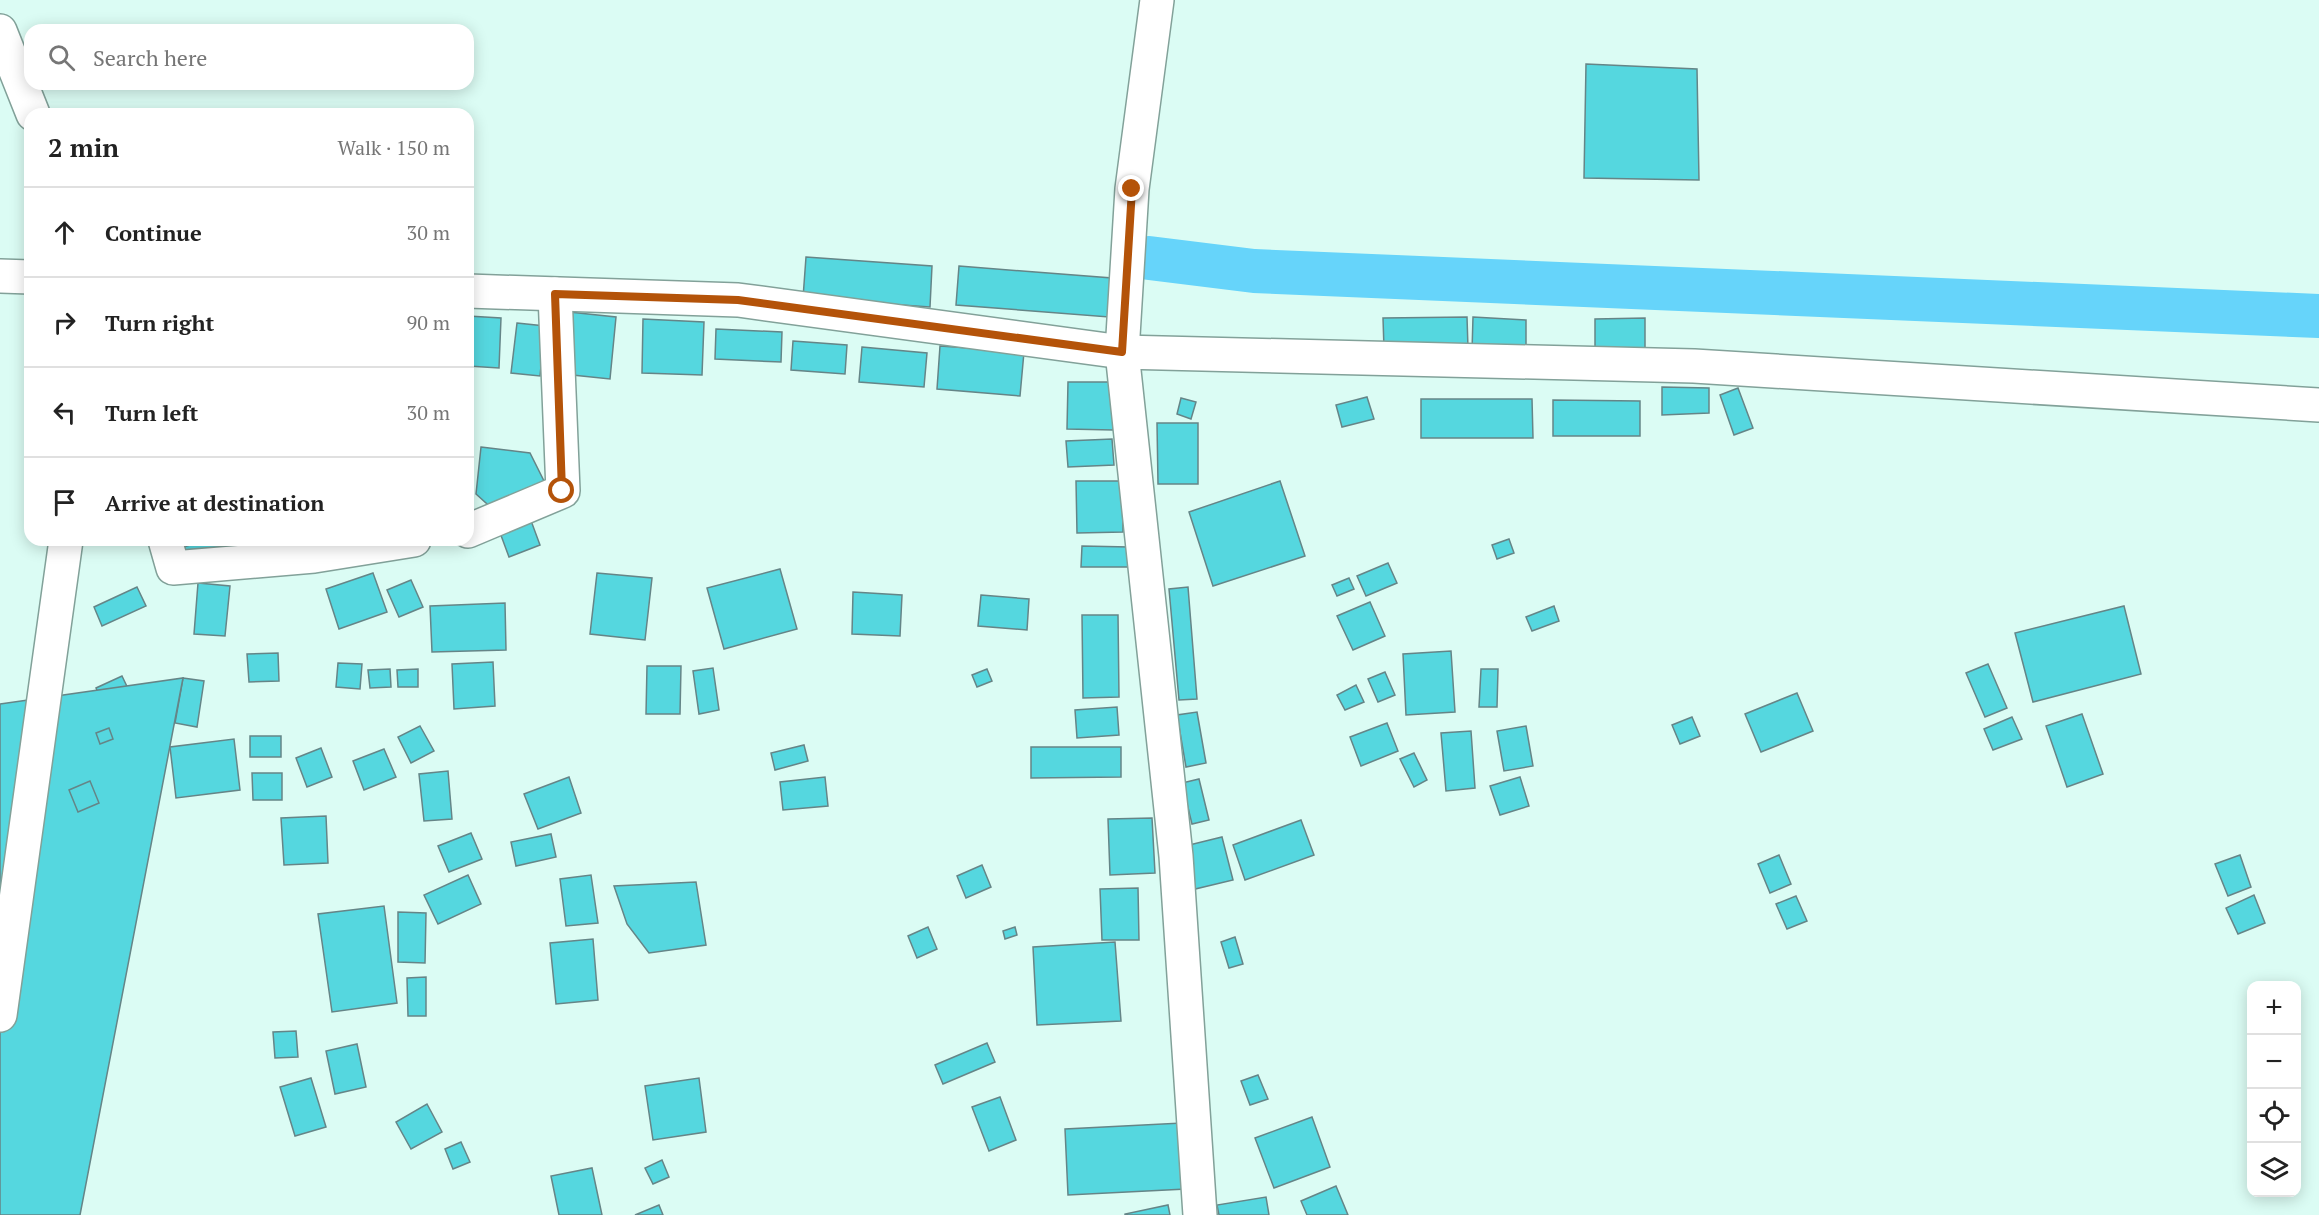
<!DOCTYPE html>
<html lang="en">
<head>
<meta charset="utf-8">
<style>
	body { margin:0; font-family:"PT Serif",serif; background:#f6f6f6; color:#222 }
	.controls { position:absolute; right:18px; bottom:18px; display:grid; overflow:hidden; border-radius:12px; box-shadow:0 3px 15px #0003 }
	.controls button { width:54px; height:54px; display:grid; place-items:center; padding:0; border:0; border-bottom:2px solid #e0e0e0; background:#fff; color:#222; font:30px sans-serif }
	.stop { position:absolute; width:18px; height:18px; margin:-14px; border:4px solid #b45309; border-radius:50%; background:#fff }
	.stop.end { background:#b45309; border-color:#fff; box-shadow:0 2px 6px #0008 }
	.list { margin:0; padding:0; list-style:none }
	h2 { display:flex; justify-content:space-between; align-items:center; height:78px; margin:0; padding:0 24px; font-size:26px }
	h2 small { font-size:20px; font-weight:400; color:#767676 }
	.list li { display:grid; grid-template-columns:39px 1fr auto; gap:18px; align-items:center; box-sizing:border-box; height:90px; padding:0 24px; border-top:2px solid #e0e0e0 }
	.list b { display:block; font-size:22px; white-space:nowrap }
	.list em { font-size:20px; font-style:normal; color:#767676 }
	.icon { flex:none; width:33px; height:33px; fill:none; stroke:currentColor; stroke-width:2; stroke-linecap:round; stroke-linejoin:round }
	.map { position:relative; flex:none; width:2319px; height:1215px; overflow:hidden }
	.search { position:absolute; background:#fff; box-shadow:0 3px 15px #0003; left:24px; top:24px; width:450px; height:66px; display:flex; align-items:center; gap:15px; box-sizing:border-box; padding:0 21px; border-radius:18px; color:#767676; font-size:22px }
	.panel { position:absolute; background:#fff; box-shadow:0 3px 15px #0003; left:24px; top:108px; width:450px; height:438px; border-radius:18px }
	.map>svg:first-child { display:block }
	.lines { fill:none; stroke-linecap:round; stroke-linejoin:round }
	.canal { stroke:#66d4fa; stroke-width:44 }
	.building { fill:#55d7df; stroke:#658587; stroke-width:1.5 }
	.street-casing { stroke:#82a199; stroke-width:36 }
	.street { stroke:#fff; stroke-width:33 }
	.route { stroke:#b45309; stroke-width:8 }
</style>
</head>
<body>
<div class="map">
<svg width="2319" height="1215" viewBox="0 0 2319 1215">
	<rect width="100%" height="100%" fill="#dbfcf4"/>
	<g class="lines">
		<path class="canal" d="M1149,258L1254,271L2319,316"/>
	</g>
	<g class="building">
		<path d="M1586,64L1697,69L1699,180L1584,178Z"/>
		<path d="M806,257L932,266L930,307L803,298Z"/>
		<path d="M959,266L1112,278L1109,317L956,305Z"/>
		<path d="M569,312L616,317L610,379L563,374Z"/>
		<path d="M468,316L501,318L499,368L468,366Z"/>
		<path d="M1467,317L1468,348L1384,349L1383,318Z"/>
		<path d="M1473,317L1526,320V353L1472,351Z"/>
		<path d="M1645,318V355L1595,354V319Z"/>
		<path d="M643,319L704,322L702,375L642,373Z"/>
		<path d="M517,323L545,326L540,376L511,373Z"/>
		<path d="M716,329L782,332L781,362L715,359Z"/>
		<path d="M793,341L847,345L845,374L791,370Z"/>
		<path d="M940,346L1024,352L1020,396L937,389Z"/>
		<path d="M862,347L927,353L924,387L859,382Z"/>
		<path d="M1068,382H1114L1113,430L1067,429Z"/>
		<path d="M1662,387L1709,388V413L1662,415Z"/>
		<path d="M1738,388L1753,428L1734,435L1720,395Z"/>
		<path d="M1367,397L1374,419L1342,427L1336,405Z"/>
		<path d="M1181,398L1196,402L1191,419L1177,414Z"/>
		<path d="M1421,399H1532L1533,438H1421Z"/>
		<path d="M1553,400L1640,401V436H1553Z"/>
		<path d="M1157,423H1198V484H1158Z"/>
		<path d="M1112,439L1114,465L1068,467L1066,441Z"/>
		<path d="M481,447L530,453L547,487L496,512L476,494Z"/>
		<path d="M1076,481H1122L1123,532L1077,533Z"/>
		<path d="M1280,481L1305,556L1213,586L1189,512Z"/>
		<path d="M530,518L540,545L509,557L499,530Z"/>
		<path d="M1509,539L1514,553L1497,559L1492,545Z"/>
		<path d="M208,540H230L234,553L188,565L183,547Z"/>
		<path d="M1082,546L1129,547V567H1081Z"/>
		<path d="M1388,563L1397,583L1366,596L1357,576Z"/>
		<path d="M780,569L797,629L724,649L707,588Z"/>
		<path d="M373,573L387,612L339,629L326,589Z"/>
		<path d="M597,573L652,578L645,640L590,634Z"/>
		<path d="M1349,578L1354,589L1337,596L1332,585Z"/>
		<path d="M411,580L423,607L399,617L387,590Z"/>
		<path d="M198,583L230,586L225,636L194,634Z"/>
		<path d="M137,587L146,606L102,626L94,607Z"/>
		<path d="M1188,587L1197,699L1179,700L1169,589Z"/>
		<path d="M853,592L902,595L900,636L852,634Z"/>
		<path d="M981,595L1029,599L1027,630L978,626Z"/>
		<path d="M1370,602L1385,636L1353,650L1337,616Z"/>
		<path d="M505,603L506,650L432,652L430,606Z"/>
		<path d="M1554,606L1559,621L1532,631L1526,617Z"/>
		<path d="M2124,606L2141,674L2033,702L2015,633Z"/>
		<path d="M1082,615H1118L1119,697L1083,698Z"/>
		<path d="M1451,651L1455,712L1406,715L1403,654Z"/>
		<path d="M278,653L279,681L249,682L247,654Z"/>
		<path d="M493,662L495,706L454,709L452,664Z"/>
		<path d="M338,663L362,664L360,689L336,687Z"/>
		<path d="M1988,664L2007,708L1985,717L1966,673Z"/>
		<path d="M647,666H681L680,714H646Z"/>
		<path d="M713,668L719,710L699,714L693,671Z"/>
		<path d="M390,669L391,687L370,688L368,670Z"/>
		<path d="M418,669V687H398L397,670Z"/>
		<path d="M987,669L992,681L977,687L972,675Z"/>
		<path d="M1481,669H1498L1497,707H1479Z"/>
		<path d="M1385,672L1395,695L1378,702L1368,679Z"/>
		<path d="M122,676L132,697L105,710L96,688Z"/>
		<path d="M183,678L204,681L197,727L175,723Z"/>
		<path d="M183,678L80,1215H0V704Z"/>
		<path d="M1356,685L1364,702L1345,710L1337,695Z"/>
		<path d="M1797,693L1813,731L1761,752L1745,714Z"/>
		<path d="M1117,707L1119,735L1077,738L1075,710Z"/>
		<path d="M1197,712L1206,763L1186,767L1177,715Z"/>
		<path d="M2082,714L2103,774L2067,787L2046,726Z"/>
		<path d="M1692,717L1700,736L1680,744L1672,725Z"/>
		<path d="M2012,717L2022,739L1993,750L1984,729Z"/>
		<path d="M1387,723L1398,751L1361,766L1350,737Z"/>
		<path d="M420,726L434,751L411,763L398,737Z"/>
		<path d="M1526,726L1533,766L1504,771L1497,731Z"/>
		<path d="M109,728L113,739L100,744L96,733Z"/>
		<path d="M1471,731L1475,788L1446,791L1441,733Z"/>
		<rect x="250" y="736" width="31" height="21"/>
		<path d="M234,739L240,790L176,798L170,747Z"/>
		<path d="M804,745L808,761L775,770L771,753Z"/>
		<path d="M1031,747H1121V777L1031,778Z"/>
		<path d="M321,748L332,777L307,787L296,758Z"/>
		<path d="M384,749L396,777L364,790L353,761Z"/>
		<path d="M1414,753L1427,780L1414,787L1400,759Z"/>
		<path d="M448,771L452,819L424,821L419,774Z"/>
		<path d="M252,773H282V800H253Z"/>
		<path d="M569,777L581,813L538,829L524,794Z"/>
		<path d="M825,777L828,806L783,810L780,782Z"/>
		<path d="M1520,777L1529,806L1500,815L1490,786Z"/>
		<path d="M1199,779L1209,820L1192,824L1182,783Z"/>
		<path d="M90,781L99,803L78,812L69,790Z"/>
		<path d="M326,816L328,863L284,865L281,818Z"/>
		<path d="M1152,818L1155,873L1110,875L1108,819Z"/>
		<path d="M1301,820L1314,855L1245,880L1233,845Z"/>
		<path d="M471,833L482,859L449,872L438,846Z"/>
		<path d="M551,834L556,857L516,866L511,842Z"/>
		<path d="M1222,837L1233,880L1191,890L1181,847Z"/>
		<path d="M1779,855L1791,884L1770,893L1758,864Z"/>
		<path d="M2240,855L2251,887L2228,896L2215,864Z"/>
		<path d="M982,865L991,887L966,898L957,876Z"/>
		<path d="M468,875L481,904L438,924L424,895Z"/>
		<path d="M591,875L598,923L566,926L560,879Z"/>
		<path d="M696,882L706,945L649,953L627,924L614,886Z"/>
		<path d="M1138,888L1139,940H1102L1100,889Z"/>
		<path d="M2254,895L2265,923L2238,934L2226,908Z"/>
		<path d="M1796,896L1807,921L1787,929L1776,904Z"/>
		<path d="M384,906L397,1003L332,1012L318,914Z"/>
		<path d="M398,912L426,913L425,963L398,962Z"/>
		<path d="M928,927L937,949L917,958L908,936Z"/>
		<path d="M1015,927L1017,935L1005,939L1003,931Z"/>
		<path d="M1235,937L1243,964L1229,968L1221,942Z"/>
		<path d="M593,939L598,1000L556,1004L550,943Z"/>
		<path d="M1115,942L1121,1021L1037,1025L1033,947Z"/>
		<path d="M426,977V1016H408L407,978Z"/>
		<path d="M296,1031L298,1057L275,1058L273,1032Z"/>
		<path d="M987,1043L995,1062L943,1084L935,1065Z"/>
		<path d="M357,1044L366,1087L335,1094L326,1051Z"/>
		<path d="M1258,1075L1268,1099L1250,1105L1241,1081Z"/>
		<path d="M311,1078L326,1127L295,1136L280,1087Z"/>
		<path d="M699,1078L706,1132L653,1140L645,1086Z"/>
		<path d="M1000,1097L1016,1140L989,1151L972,1107Z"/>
		<path d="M427,1104L442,1132L411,1149L396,1122Z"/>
		<path d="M1312,1117L1330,1167L1274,1188L1255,1138Z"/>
		<path d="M1182,1123L1186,1189L1068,1195L1065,1129Z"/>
		<path d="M461,1142L470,1162L453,1169L445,1149Z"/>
		<path d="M662,1160L669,1177L653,1184L645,1168Z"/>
		<path d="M592,1168L602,1215H559L551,1176Z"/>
		<path d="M1336,1186L1348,1215H1307L1301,1201Z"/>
		<path d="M1266,1197L1269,1215H1219L1217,1205Z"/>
		<path d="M659,1205L663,1215H635Z"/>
		<path d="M1168,1205L1170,1215H1125V1214Z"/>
	</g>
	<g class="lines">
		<g class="street-casing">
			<g id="street">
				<path d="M1157,0L1132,189L1122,352L1176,856L1200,1215"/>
				<path d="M0,31L33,114"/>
				<path d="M0,276L30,277"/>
				<path d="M468,291L738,300L1122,352L1694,366L2319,405"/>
				<path d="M468,531L563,491L555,294"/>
				<path d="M165,540L173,568L314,556L414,540"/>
				<path d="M0,1015L66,540"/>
			</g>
		</g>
		<use href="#street" class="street"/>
	</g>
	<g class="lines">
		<path class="route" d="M562,491L555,294L738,300L1122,352L1132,189"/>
	</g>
</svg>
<div class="controls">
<button>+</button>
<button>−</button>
<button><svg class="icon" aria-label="locate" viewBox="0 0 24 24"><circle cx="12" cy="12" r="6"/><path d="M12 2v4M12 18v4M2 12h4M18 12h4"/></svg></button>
<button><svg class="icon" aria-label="layers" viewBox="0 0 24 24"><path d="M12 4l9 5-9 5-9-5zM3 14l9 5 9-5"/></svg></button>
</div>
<div class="stop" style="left:562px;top:491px"></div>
<div class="stop end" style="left:1132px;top:189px"></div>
<div class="search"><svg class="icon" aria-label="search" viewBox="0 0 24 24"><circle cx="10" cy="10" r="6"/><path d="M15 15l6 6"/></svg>Search here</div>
<section class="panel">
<h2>2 min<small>Walk · 150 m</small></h2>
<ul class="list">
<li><svg class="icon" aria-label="ahead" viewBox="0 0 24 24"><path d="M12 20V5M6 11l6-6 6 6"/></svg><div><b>Continue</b></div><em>30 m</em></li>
<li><svg class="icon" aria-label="right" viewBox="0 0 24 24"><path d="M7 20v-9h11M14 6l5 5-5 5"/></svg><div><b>Turn right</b></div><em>90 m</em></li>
<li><svg class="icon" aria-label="left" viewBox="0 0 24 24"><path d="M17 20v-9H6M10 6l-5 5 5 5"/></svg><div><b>Turn left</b></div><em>30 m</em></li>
<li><svg class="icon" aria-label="arrive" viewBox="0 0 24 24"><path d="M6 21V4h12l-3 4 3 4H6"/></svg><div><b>Arrive at destination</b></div></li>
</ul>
</section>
</div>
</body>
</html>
